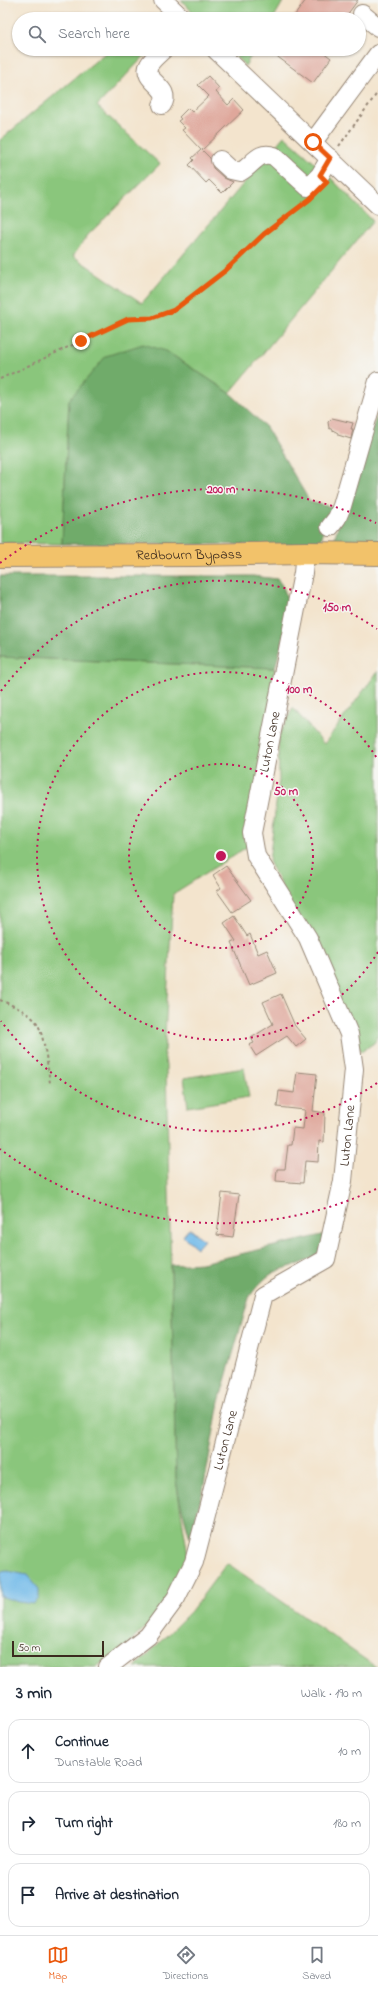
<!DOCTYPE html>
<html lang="en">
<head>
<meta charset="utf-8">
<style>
	body { margin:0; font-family:"Indie Flower",sans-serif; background:#f2f2f3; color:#1f2937 }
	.scale { position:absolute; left:12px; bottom:10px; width:92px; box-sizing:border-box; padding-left:4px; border:2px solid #3b2a1e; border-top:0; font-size:11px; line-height:14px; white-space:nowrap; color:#3b2a1e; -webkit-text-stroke:3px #f6f6f2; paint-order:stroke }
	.stop { position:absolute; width:12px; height:12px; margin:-9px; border:3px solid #ea580c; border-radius:50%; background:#fff }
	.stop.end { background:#ea580c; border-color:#fff; box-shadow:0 1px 4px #0008 }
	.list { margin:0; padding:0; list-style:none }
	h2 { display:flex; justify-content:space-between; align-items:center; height:52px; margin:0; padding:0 16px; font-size:17px }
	h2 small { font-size:13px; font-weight:400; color:#747a83 }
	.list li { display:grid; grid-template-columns:26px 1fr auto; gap:12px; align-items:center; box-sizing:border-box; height:64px; margin:0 8px 8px; padding:0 8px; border:1px solid #e0e1e3; border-radius:12px }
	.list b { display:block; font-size:15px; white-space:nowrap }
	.list p { margin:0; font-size:13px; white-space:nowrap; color:#747a83 }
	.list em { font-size:13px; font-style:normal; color:#747a83 }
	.icon { flex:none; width:22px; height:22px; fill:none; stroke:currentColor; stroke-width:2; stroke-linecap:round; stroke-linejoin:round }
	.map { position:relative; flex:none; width:378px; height:1667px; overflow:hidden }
	.search { position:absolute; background:#fff; box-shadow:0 1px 3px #0004; left:12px; right:12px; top:12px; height:44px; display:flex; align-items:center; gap:10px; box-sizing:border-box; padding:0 14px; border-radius:22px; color:#747a83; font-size:15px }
	.sheet { height:268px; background:#fff }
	nav { display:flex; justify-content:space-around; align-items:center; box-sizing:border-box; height:56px; border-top:1px solid #e0e1e3; background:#fff; font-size:11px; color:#747a83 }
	nav a { display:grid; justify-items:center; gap:2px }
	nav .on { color:#ea580c }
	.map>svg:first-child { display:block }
	.green { fill:#8ac67b; stroke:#62784c }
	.forest { fill:#6fab6b; stroke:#556a44 }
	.water { fill:#71bae9; stroke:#567284 }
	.building { fill:#dfa79b }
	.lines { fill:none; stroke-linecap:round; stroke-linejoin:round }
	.minor-casing { stroke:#978776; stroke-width:20 }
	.major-casing { stroke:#978776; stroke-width:24 }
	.path { stroke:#978776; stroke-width:2; stroke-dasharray:3 3; stroke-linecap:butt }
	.minor { stroke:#fff; stroke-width:18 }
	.major { stroke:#f2c26a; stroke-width:22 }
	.route { stroke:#ea580c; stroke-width:5 }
	.ring { fill:none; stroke:#c2185b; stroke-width:2; stroke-dasharray:2 4 }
	.labels { text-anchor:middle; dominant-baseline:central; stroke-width:3; stroke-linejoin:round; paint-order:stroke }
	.street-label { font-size:14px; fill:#3b2a1e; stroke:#f6f6f2 }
	.centre { fill:#c2185b; stroke:#f6f6f2; stroke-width:2 }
	.ring-label { font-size:12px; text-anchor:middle; font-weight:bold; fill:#c2185b; stroke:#f6f6f2; stroke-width:3; stroke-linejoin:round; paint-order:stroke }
</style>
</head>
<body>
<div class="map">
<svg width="378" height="1667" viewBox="0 0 378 1667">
	<rect width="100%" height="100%" fill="#f6f6f2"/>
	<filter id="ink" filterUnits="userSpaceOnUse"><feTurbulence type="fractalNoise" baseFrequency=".025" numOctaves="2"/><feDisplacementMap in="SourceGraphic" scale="8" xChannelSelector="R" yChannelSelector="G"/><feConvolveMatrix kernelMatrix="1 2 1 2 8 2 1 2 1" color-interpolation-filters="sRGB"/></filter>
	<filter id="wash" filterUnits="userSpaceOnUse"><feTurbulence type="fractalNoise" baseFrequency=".012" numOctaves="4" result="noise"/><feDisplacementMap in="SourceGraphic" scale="16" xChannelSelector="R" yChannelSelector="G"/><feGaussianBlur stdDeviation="0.9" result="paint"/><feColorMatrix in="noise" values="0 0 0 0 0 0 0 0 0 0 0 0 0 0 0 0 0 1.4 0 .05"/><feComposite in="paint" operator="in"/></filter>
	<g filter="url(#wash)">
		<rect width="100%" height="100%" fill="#f3e4cd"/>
		<g class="green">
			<path d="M181,0H284L273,19H199Z"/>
			<path d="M110,49H151L97,106L160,164L88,235L73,256L142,303L284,136L325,172L373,221L230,393L166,351L69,400L62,544L0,543V140Z"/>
			<path d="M229,49H255L245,66Z"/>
			<path d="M0,657L275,668L253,843L173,894L164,1053L166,1066L176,1480L189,1562L156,1617L125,1647L96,1667H0Z"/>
			<path d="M378,671V1037L374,1043L361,1052L269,861L279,780L278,737L293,708L324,744Z"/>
			<path d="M244,1068L249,1097L188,1107L184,1078Z"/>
			<path d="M227,1563L376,1667H135L191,1611Z"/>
		</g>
		<g class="forest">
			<path d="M143,344L166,351L230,393L266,427L310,502L336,508L325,525L320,545L62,544L69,400L106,356Z"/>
			<path d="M378,412V545H333L337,529Z"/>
			<path d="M0,576H253L277,579C299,602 282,641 275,668L0,657Z"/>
			<path d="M326,1234C325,1239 324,1247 320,1251C309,1264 291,1265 275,1272C266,1276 254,1289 249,1298L219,1402L203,1491L190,1538L180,1502L176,1480L171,1265L202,1263Z"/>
		</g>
		<g class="water">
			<path d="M189,1228L204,1240L197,1248L183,1236Z"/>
			<path d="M8,1571L27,1575L39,1589V1599L33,1604L18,1602L0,1596V1572Z"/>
		</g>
		<g id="blocks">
			<g class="building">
				<path d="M306,0H358L344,19H292Z"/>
				<path d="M267,49H319L331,58L313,83Z"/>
				<path d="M208,76L219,88L216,92L228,105L234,99L244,110L202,150L210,158L213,168L224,178L233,182L222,193L209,180L206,183L189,165L194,160L192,158L201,150L182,130L185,128L178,121L181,119L179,117L188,108L192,112L209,96L198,85Z"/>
				<path d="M332,418L353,423L351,429H353L351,439L338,435V433L329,428L328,422Z"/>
				<path d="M226,866L251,900L232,912L217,891L221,888L213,875Z"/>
				<path d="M234,916L247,936L250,934L258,954L267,950L277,973L249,985L231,943L236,941L224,923Z"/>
				<path d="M281,994L295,1026L306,1039L296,1047L287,1036L256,1056L249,1045L254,1043L251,1038L273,1024L263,1002Z"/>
				<path d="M297,1072L317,1074L313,1111L325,1113L324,1142L319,1141L318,1162L305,1161L303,1183L276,1181L277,1169H285L288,1145H291L293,1128L303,1129L305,1110L277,1107L279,1091L294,1093Z"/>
				<path d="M222,1193L239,1195L233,1237L217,1235Z"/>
			</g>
		</g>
	</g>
	<g filter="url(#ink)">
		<use href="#blocks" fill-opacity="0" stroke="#978776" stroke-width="1"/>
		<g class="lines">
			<g class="minor-casing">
				<g id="minor">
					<path d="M163,0L183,19"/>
					<path d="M362,14L378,27"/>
					<path d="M215,49L378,205"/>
					<path d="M162,105C174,87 140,81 149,65C152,59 159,54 164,49"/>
					<path d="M313,142L378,54"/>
					<path d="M220,160L231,170L240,172C253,166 257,150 274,156L308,187L320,175L330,158"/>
					<path d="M330,527L337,518L342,506L378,381"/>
					<path id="s1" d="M108,1667L148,1636L176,1598L194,1562L263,1295L326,1259L343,1181L354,1069L349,1034L308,938L256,856L252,833L303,573L305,553"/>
				</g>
			</g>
			<g class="major-casing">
				<g id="major">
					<path id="s2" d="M0,556L195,555L305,553L378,554"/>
				</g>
			</g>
			<g class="path">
				<path d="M339,146L378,92"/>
				<path d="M0,379L128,319L152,318L175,310L226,270L264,234L306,202"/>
				<path d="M0,1000C12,1005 29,1012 37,1023C44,1034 48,1069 50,1083"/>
			</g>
			<use href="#minor" class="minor"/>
			<use href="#major" class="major"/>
		</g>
	</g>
	<g class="lines" filter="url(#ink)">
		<path class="route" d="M81,341L128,319L152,318L174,310L226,270L264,234L310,199L327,182L320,175L330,158L313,142"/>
	</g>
	<g class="ring">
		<circle cx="221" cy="856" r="92"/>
		<path d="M378 952A184 184 0 1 1 378 760"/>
		<path d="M377 1083A275 275 0 0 1 1 1021M1 691A275 275 0 0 1 377 629"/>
		<path d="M376 1189A367 367 0 0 1 0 1149M0 563A367 367 0 0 1 376 523"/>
	</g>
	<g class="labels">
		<g class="street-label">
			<text stroke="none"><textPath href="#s2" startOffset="189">Redbourn Bypass</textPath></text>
			<text stroke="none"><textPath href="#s1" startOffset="1032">Luton Lane</textPath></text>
			<text stroke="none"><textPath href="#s1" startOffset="612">Luton Lane</textPath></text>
			<text stroke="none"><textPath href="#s1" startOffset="264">Luton Lane</textPath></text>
		</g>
	</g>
	<circle cx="221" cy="856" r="6" class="centre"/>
	<g class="ring-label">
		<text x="221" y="493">200 m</text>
		<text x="337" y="611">150 m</text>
		<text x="299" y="693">100 m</text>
		<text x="286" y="795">50 m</text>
	</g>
</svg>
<div class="scale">50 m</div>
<div class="stop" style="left:313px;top:142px"></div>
<div class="stop end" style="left:81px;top:341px"></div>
<div class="search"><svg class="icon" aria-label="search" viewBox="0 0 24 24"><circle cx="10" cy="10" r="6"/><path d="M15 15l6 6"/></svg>Search here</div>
</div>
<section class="sheet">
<h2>3 min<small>Walk · 190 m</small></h2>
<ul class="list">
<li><svg class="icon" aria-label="ahead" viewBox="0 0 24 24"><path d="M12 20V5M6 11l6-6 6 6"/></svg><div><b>Continue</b><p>Dunstable Road</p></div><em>10 m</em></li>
<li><svg class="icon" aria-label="right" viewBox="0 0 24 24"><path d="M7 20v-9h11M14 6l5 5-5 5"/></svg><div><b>Turn right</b></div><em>180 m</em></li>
<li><svg class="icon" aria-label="arrive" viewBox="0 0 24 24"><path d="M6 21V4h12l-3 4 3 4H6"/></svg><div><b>Arrive at destination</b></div></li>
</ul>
</section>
<nav>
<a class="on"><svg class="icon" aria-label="map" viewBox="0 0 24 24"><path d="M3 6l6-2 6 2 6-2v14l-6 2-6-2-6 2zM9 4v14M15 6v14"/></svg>Map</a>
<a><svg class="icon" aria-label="directions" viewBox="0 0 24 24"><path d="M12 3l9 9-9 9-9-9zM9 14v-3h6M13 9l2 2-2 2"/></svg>Directions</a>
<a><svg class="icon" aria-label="saved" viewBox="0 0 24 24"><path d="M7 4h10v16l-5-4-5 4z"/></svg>Saved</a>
</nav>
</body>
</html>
